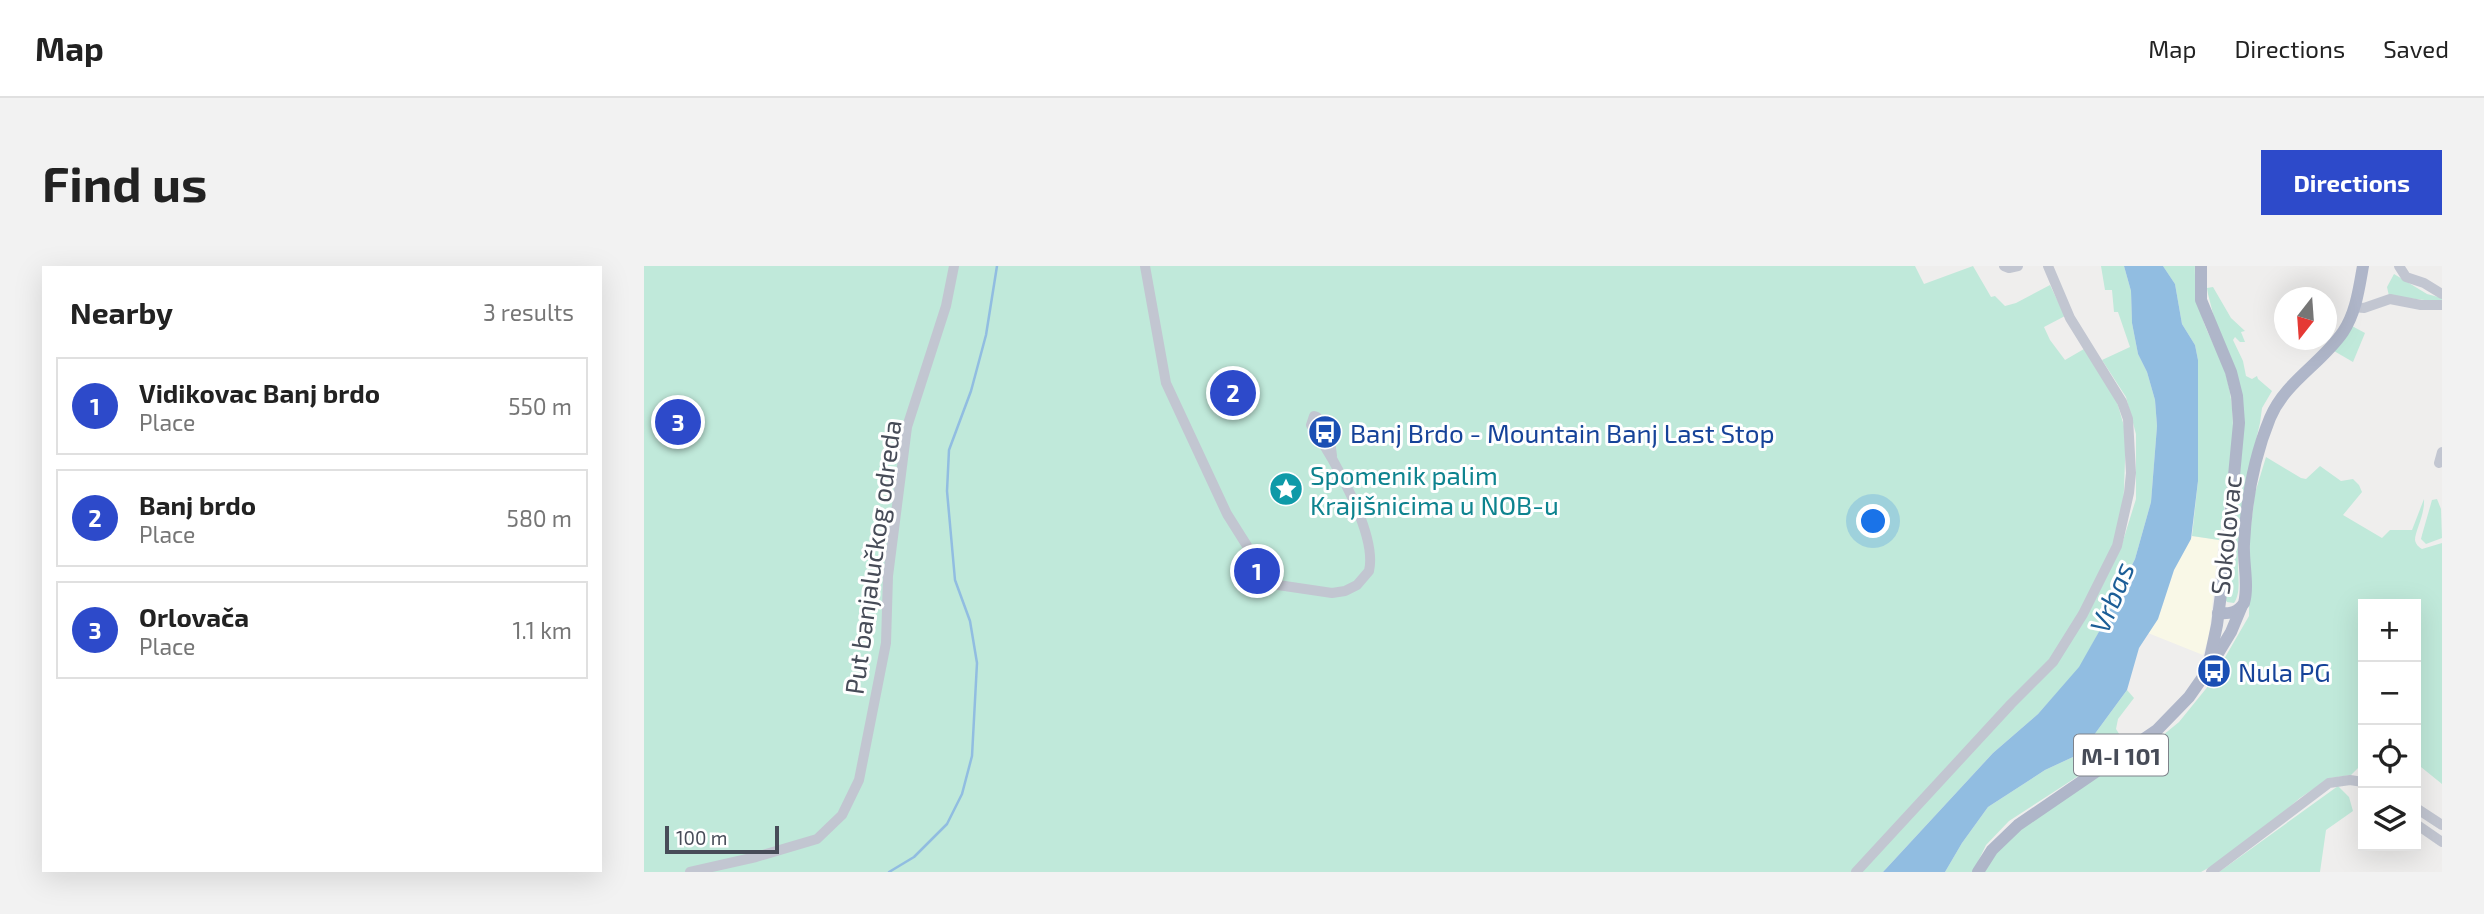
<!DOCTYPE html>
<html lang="en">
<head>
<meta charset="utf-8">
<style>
	body { margin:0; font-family:"Exo 2",sans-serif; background:#f2f2f2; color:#222 }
	.controls { position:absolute; right:21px; bottom:21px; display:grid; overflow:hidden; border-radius:0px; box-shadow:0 7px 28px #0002 }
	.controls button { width:63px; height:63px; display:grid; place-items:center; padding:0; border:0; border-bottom:2px solid #e0e0e0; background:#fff; color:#222; font:35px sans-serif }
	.compass { position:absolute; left:1630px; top:21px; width:63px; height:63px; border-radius:50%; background:#fff; box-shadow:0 7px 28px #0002; rotate:197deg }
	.scale { position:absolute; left:21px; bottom:18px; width:114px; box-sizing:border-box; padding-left:7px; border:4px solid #474c58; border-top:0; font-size:19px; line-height:24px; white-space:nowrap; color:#474c58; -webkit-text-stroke:5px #fff; paint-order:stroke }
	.you { position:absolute; left:1230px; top:256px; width:24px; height:24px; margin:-18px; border:5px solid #fff; border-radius:50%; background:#1a73e8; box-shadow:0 0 0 10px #1a73e833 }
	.badge { display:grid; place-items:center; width:46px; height:46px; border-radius:50%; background:#2d4aca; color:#fff; font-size:23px; font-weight:700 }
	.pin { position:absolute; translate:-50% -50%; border:4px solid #fff; box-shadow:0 2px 7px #0006 }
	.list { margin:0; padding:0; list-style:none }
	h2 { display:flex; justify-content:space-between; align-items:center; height:91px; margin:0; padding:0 28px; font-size:30px }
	h2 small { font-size:23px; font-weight:400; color:#767676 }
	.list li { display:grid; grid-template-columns:46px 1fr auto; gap:21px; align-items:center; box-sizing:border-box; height:98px; margin:0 14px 14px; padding:0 14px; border:2px solid #e0e0e0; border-radius:0px }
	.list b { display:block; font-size:26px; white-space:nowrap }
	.list p { margin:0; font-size:23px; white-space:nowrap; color:#767676 }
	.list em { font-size:23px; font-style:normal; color:#767676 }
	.icon { flex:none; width:38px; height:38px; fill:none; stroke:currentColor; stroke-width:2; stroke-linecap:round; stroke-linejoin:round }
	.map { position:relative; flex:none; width:1798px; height:606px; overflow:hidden; border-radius:0px }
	header { display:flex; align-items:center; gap:42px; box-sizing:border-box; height:98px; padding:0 35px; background:#fff; border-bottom:2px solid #e0e0e0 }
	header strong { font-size:33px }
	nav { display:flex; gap:38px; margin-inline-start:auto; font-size:24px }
	.intro { display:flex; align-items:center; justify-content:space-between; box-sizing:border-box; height:168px; padding:0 42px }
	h1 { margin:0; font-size:49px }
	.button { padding:18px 32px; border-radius:0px; background:#2d4aca; color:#fff; font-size:24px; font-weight:700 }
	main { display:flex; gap:42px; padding:0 42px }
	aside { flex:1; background:#fff; border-radius:0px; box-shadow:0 7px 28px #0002 }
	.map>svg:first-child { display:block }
	.commercial { fill:#f9f8e7 }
	.green { fill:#c0e9da }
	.water { fill:#91bde1 }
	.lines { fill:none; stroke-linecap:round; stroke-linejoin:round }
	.stream { stroke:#91bde1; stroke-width:2.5 }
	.minor { stroke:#c2c6d1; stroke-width:10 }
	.major { stroke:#afb6c9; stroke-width:12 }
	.labels { text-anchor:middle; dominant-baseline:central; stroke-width:6; stroke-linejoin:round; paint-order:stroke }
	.shield { fill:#fff; stroke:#7e828a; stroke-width:2 }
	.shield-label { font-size:24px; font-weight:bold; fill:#474c58 }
	.transit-label { font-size:26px; fill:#164399; stroke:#fff; text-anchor:start }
	.culture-label { font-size:26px; fill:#0d838f; stroke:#fff; text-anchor:start }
	.street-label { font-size:26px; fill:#474c58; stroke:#fff }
	.water-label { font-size:28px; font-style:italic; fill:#1c5e97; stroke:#fff }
</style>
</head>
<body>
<header>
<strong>Map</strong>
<nav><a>Map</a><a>Directions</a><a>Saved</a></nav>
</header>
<div class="intro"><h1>Find us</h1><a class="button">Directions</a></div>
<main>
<aside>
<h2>Nearby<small>3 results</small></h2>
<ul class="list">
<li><span class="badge">1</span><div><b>Vidikovac Banj brdo</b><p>Place</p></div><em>550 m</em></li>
<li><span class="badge">2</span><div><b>Banj brdo</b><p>Place</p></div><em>580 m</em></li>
<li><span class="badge">3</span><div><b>Orlovača</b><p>Place</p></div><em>1.1 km</em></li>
</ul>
</aside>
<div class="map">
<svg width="1798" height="606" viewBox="0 0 1798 606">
	<rect width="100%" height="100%" fill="#efeeed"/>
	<path class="commercial" d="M1548,270L1575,274L1565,371L1559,389L1504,367L1514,353L1530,304Z"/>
	<g class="green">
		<path d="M0,0H1271L1280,18L1329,0L1347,31L1351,30L1361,40L1372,37L1406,19L1421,50L1400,61L1406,74L1421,94L1440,83L1473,136L1482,167L1478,278L1492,233V168L1482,131L1458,94L1486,81L1474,46H1470L1468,24H1461L1457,0H1480L1487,25L1488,57L1494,88L1503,106L1511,134L1513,160L1507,236L1491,293L1457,362L1436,401L1394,448L1349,487L1239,606H0Z"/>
		<path d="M1519,0H1551C1550,25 1556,51 1567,73C1573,87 1580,99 1583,113C1597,166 1583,222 1575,274L1548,270L1554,215V94L1551,79L1538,58L1531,18Z"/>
		<path d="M1750,8L1783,28L1798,32V36L1745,30L1743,21Z"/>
		<path d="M1569,21L1587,52L1601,65L1597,66L1601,76H1596L1591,71L1589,74L1599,95L1602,110L1608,113L1613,110L1614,113L1628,125L1618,142L1616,157C1605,204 1594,251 1594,299C1594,311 1597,327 1590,337L1583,336L1581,333L1592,257L1599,165L1564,28L1563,22Z"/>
		<path d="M1708,60L1721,67L1709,96L1690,85Z"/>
		<path d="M1622,191L1657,212L1662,213L1676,200L1697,215L1709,213L1715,219L1718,226L1699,249L1738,272L1746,264H1768L1780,233C1781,249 1771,265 1771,274C1772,279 1775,281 1778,283L1798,277V518L1772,497V338H1719V497L1707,509L1686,512L1656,532L1593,586L1557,606H1340L1353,584L1385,557L1479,493L1513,474L1535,456L1565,419L1605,350L1606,267L1611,227Z"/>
		<path d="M1793,233L1797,243L1798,272L1782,278L1777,273L1778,269L1788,234Z"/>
		<path d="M1483,424L1490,432L1474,453L1472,463L1482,479L1365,555L1342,579L1329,606H1301L1318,577L1344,541L1401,504L1429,491L1450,469Z"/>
		<path d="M1694,520L1705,531L1709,545L1682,564L1676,606H1575Z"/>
	</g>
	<path class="water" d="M1480,0H1519L1531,18L1538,58L1551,79L1554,94V215L1547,273L1530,304L1514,353L1495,382L1483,424L1450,469L1429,491L1401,504L1344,541L1318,577L1301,606H1239L1349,487L1394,448L1435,401L1457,362L1491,293L1507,236L1513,160L1511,134L1503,106L1494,88L1488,57L1487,25Z"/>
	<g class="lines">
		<path class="stream" d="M245,606L270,591L303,558L318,528L328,490L333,397L326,355L311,314L303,225L305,184L327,125L342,69L353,0"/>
		<g class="minor">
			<path d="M501,0L522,117L583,248L617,302L634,319L688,327L701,325L713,319L725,305C734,268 688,190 667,159L670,150L673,151L685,167L688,190"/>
			<path d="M1360,0L1365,2L1374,0"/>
			<path d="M1755,0L1762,11L1780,17L1798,28"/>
			<path d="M1710,41L1720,42L1746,33L1777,39H1798"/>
			<path d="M1795,197L1798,186"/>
			<path d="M1772,542L1798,559"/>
			<path d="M1772,558L1798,576"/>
			<path d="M46,606L112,591L173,573L198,549L215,514L242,377L244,310L263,161L302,40L310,0"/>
			<path d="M1212,606L1367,438L1409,396L1439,348L1473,280L1485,227L1487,207L1484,153L1478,136L1426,52L1404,0"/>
			<path d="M1567,606L1685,517L1706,514L1719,516"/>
		</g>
		<g class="major">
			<path d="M1574,347C1585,348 1594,347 1600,337C1605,319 1599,297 1600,278C1602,237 1610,191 1626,152C1641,116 1677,98 1699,66C1712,47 1715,22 1719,0"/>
			<path d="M1567,399L1587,366L1597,342"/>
			<path d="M1334,606L1348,584L1374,559L1513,464L1545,431L1559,411L1566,392L1573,359L1584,273L1595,157L1593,130L1587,106L1557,34V0"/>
		</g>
	</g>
	<defs>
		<g id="bus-disc" transform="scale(1.75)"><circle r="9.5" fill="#1a4fb4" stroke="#fff"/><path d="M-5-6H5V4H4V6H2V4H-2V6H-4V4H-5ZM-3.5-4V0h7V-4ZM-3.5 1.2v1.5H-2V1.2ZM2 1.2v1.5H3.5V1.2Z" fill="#fff"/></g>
		<g id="sight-disc" transform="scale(1.75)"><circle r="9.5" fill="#0f9aa8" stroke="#fff"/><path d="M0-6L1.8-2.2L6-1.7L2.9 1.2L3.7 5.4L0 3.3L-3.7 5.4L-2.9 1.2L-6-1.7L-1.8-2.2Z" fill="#fff"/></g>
	</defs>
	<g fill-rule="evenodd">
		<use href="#bus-disc" x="681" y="166"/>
		<use href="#sight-disc" x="642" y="223"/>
		<use href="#bus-disc" x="1570" y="405"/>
	</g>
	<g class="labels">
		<rect class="shield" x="1430" y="468.5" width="94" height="41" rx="5"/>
		<g class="shield-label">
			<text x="1477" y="489">M-I 101</text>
		</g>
		<g class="transit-label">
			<text x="706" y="166">Banj Brdo - Mountain Banj Last Stop</text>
			<text x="1594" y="405">Nula PG</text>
		</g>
		<g class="culture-label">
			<text x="666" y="208">Spomenik palim<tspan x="666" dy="30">Krajišnicima u NOB-u</tspan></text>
		</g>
		<g class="street-label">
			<text transform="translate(1581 269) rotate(-84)">Sokolovac</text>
			<text transform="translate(228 291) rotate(-82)">Put banjalučkog odreda</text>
		</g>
		<g class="water-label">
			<text transform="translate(1467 331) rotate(-68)">Vrbas</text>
		</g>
	</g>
</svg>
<div class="controls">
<button>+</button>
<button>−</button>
<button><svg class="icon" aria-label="locate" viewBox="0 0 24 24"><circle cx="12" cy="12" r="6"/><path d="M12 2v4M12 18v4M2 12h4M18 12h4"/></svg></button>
<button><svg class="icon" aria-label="layers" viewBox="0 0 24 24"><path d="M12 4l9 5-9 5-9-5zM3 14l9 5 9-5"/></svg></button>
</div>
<svg class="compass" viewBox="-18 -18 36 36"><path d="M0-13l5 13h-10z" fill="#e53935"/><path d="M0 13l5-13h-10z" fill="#767676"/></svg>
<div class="scale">100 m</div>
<div class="you"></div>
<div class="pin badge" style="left:613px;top:305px">1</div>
<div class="pin badge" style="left:589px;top:127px">2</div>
<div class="pin badge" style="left:34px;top:156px">3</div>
</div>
</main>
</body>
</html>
